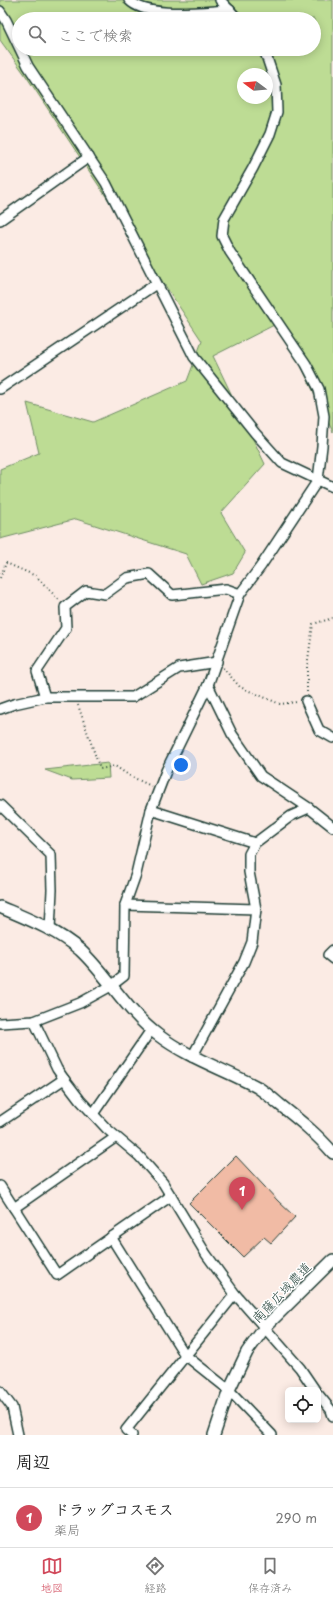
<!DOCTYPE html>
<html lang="ja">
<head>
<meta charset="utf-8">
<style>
	body { margin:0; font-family:"Playpen Sans","Klee One",sans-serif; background:#f2f2f2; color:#222 }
	.controls { position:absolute; right:12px; bottom:12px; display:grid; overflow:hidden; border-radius:6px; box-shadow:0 2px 10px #0003 }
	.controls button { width:36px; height:36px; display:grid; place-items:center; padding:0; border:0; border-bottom:1px solid #e0e0e0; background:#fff; color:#222; font:20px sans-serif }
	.compass { position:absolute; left:237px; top:68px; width:36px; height:36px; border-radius:50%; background:#fff; box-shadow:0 2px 10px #0003; rotate:286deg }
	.you { position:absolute; left:181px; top:765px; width:14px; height:14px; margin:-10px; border:3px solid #fff; border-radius:50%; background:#1a73e8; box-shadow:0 0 0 6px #1a73e833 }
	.badge { display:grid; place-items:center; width:26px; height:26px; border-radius:50%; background:#d1495b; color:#fff; font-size:13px; font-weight:700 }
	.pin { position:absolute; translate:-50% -33px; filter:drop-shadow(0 1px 2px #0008) }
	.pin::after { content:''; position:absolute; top:21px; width:14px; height:12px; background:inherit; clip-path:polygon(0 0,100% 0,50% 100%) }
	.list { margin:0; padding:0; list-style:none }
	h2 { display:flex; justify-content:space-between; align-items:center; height:52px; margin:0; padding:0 16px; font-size:17px }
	h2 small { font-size:13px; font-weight:400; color:#767676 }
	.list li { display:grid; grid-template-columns:26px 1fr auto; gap:12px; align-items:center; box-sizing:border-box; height:60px; padding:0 16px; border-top:1px solid #e0e0e0 }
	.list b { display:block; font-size:15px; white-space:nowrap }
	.list p { margin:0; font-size:13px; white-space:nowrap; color:#767676 }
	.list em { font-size:13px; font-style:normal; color:#767676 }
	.icon { flex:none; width:22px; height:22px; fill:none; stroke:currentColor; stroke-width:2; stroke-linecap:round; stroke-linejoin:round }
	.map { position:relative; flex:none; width:333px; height:1435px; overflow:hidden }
	.search { position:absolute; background:#fff; box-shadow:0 2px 10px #0003; left:12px; right:12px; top:12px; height:44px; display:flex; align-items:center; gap:10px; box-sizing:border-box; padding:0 14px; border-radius:22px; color:#767676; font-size:15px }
	.sheet { height:112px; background:#fff }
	nav { display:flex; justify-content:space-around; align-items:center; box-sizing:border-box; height:56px; border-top:1px solid #e0e0e0; background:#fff; font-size:11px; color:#767676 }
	nav a { display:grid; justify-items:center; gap:2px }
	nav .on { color:#d1495b }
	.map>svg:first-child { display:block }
	.green { fill:#bddc94; stroke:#6e8c64; fill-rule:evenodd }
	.building { fill:#f1bba5; stroke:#1f3d34 }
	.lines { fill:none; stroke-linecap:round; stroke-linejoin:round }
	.minor-casing { stroke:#1f3d34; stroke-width:12 }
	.tertiary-casing { stroke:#1f3d34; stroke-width:14 }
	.path { stroke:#1f3d34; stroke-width:2; stroke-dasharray:1 3; stroke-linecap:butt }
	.minor { stroke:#fff; stroke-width:9 }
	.tertiary { stroke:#fff; stroke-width:11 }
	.labels { text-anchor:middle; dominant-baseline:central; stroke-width:3; stroke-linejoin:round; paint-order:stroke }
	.street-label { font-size:13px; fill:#1f3d34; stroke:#fff }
</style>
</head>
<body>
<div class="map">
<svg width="333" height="1435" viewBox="0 0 333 1435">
	<rect width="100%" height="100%" fill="#fbebe4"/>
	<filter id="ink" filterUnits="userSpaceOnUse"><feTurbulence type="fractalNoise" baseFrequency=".025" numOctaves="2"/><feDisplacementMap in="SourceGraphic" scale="8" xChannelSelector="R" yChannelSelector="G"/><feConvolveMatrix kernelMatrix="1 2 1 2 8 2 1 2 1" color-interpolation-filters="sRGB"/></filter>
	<g filter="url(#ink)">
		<g class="green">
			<path d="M0,0H333V432L280,322L213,356L265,464L221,513L245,553L233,573L201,584L186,554L76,519L0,539V469L39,453L27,403L93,422L187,381L202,341L26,76L0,40ZM19,19H314V49H19ZM243,74H267V98H243Z"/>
			<path d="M108,763L109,778L72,780L45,770Z"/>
		</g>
		<path class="building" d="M236,1156L278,1201L295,1217L271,1243L264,1237L243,1257L189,1203Z"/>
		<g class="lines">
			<g class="minor-casing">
				<g id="minor">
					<path d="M129,0C147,19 204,11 230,10"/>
					<path d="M220,0L238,19"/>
					<path d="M0,11L6,20L19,47"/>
					<path d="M20,49L28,66L106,183L194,357L255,433L282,463L333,487"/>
					<path d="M0,220L89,157"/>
					<path d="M0,389L156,284"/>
					<path d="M208,685L232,734L261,776L309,808L333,827"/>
					<path d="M45,697L37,671L66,628L65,607L86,591L105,594L127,578L149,574L172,595L226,589L240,594"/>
					<path d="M306,701L319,730L333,738"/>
					<path d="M0,709L14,704L45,697H133L179,668L217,662"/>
					<path d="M0,805L51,855L52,890L50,929"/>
					<path d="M151,810L255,843"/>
					<path d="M125,905L256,909"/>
					<path d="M333,950L328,955L333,959"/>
					<path d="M34,1021L57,1069L64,1079L80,1100L107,1129L139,1156L163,1183L206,1254L235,1294L300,1368L315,1390"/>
					<path d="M0,1023L34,1021L80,1003L111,986L124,976L125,905L136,874L151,810L166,771L208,685L240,594L261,566L318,480L322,446L324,416L319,389L306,364L230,252L222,236L224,219L253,168L270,134L277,112L276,85L266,55L262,49"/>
					<path d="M192,1057L244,962L252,942L256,909L249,872V854L255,843L291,816L309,808"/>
					<path d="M93,1114L151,1030"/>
					<path d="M0,1122L64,1079"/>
					<path d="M0,1186L57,1275L171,1196"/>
					<path d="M14,1208L116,1137"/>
					<path d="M111,1237L185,1355L229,1390L272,1435"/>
					<path d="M0,1391L12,1407L18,1435"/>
					<path d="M318,1394L331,1410L333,1416"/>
					<path d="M132,1435L126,1430L235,1294"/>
				</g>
			</g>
			<g class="tertiary-casing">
				<g id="tertiary">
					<path d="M0,907C28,919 57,930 80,950C108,976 127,1012 158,1035C188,1058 224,1069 257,1087C265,1092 272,1098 279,1104C298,1119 317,1134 333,1153"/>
					<path d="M214,1435L229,1390L247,1352L265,1327L333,1260"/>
				</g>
			</g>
			<g class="path">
				<path d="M0,578L6,563L36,576L60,601"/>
				<path d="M223,668L240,687L280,704L297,702"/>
				<path d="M307,692V667L313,624L333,618"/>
				<path d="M78,705L100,769L115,766L130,776L151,786"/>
			</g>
			<use href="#minor" class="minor"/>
			<use href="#tertiary" class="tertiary"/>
		</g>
	</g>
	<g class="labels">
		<g class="street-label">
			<text transform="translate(281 1292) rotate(-46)">南薩広域農道</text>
		</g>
	</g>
</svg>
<div class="controls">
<button><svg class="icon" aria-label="locate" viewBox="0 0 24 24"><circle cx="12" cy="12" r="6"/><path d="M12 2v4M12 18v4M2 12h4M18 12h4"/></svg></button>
</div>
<svg class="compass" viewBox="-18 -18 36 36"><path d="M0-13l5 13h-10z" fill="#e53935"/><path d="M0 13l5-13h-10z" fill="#767676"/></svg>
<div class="you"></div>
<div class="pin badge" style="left:242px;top:1210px">1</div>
<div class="search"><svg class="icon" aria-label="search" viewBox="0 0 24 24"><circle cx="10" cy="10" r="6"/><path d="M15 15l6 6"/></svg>ここで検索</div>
</div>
<section class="sheet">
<h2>周辺<small></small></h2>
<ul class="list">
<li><span class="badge">1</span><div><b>ドラッグコスモス</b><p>薬局</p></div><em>290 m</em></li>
</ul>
</section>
<nav>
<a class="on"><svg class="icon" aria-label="map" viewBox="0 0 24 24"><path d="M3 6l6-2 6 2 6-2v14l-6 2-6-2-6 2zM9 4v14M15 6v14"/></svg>地図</a>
<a><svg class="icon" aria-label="directions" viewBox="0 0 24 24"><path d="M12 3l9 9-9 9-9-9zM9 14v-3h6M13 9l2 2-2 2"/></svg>経路</a>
<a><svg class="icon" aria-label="saved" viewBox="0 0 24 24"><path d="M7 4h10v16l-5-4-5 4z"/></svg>保存済み</a>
</nav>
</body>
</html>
